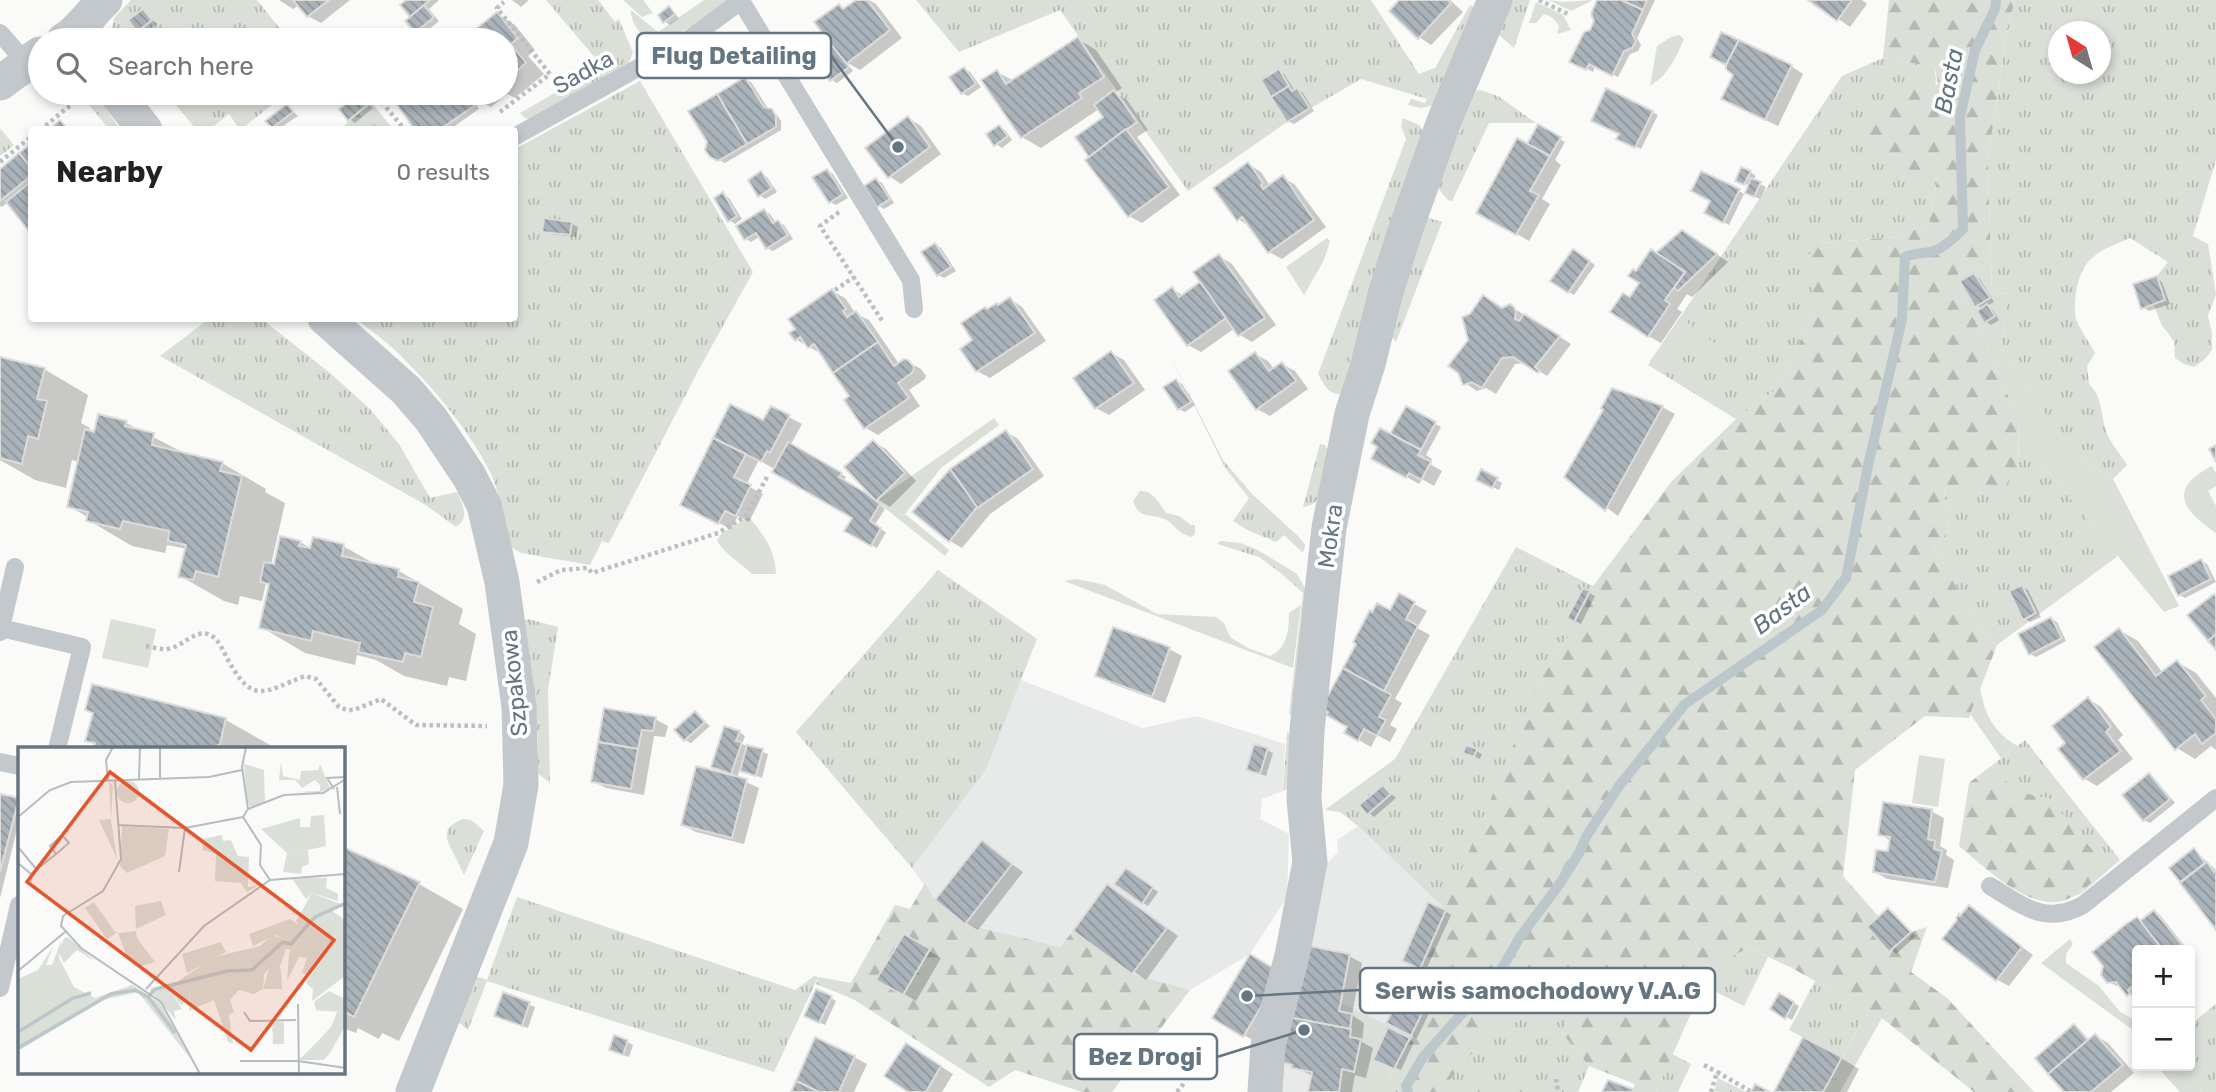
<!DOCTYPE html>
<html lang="en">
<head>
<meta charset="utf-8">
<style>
	body { margin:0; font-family:Rubik,sans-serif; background:#f2f2f2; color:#222 }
	.controls { position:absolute; right:21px; bottom:21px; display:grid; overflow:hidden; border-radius:7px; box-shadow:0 4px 10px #0003 }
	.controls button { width:63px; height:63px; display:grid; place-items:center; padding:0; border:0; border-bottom:2px solid #e0e0e0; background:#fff; color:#222; font:35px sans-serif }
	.compass { position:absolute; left:2048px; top:21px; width:63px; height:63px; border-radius:50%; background:#fff; box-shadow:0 4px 10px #0003; rotate:323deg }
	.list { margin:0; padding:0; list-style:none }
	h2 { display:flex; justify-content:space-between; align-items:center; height:91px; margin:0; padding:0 28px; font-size:30px }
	h2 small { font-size:23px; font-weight:400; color:#767676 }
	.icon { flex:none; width:38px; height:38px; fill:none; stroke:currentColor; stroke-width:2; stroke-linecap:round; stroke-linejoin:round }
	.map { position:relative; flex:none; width:2216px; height:1092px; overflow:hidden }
	.search { position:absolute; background:#fff; box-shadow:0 4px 10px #0003; left:28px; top:28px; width:490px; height:77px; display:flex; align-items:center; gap:18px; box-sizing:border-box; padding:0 24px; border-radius:38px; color:#767676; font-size:26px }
	.panel { position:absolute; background:#fff; box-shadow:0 4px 10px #0003; left:28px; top:126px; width:490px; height:196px; border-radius:7px }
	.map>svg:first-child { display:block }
	.built { fill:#e8e9e9 }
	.grass { fill:url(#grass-tufts); fill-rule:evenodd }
	.forest { fill:url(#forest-firs) }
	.green { fill:#dadfd7 }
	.shadow { fill:#0003 }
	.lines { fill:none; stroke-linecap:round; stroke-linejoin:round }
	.stream { stroke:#bbc7cb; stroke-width:10 }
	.building { fill:url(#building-back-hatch); stroke:#dcdcda; stroke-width:2 }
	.path { stroke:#bbbfc2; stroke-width:4.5; stroke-dasharray:3.5 3.5; stroke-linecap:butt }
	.lane { stroke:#c3c8cc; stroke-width:18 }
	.street { stroke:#c3c8cc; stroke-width:35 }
	.labels { text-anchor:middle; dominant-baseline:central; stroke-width:7; stroke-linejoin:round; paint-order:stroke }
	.street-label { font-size:23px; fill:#657683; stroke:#fff }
	.water-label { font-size:24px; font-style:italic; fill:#60757c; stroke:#fff }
	.inset-river { fill:none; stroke:#bbc7cb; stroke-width:3.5 }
	.inset-road { fill:none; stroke:#b5bdc2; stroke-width:2 }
	.view { fill:#e4572e; fill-opacity:0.15; stroke:#e4572e; stroke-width:3.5 }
	.inset-edge { fill:none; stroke:#657683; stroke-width:3.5 }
	.leader { fill:none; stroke:#657683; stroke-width:2.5 }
	.callout-dot { fill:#657683; stroke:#fff; stroke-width:2.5 }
	.callout { fill:#fff; stroke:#657683; stroke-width:2.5 }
	.callout-label { font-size:24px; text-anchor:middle; font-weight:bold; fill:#657683 }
</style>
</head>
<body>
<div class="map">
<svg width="2216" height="1092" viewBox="0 0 2216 1092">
	<defs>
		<pattern id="grass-tufts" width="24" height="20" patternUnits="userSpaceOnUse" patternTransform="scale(1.75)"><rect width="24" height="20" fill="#dadfd7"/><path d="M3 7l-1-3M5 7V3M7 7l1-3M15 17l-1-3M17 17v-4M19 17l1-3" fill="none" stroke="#b4b9b4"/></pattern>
		<pattern id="forest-firs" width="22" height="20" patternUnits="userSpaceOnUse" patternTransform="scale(1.75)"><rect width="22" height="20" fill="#dadfd7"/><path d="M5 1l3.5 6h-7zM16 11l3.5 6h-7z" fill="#b4b9b4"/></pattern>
		<pattern id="building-back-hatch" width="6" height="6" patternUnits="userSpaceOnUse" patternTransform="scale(1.75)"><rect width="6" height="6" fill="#aab3b9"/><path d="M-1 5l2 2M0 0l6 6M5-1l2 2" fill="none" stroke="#8e969c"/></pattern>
	</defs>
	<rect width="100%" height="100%" fill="#fafaf8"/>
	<g class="built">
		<path d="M1021,680L1143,728L1197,716L1285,744L1283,791L1262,799L1260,819L1289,834L1287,897L1250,954L1190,990L1132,974L1073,932L1060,947L965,924L935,900L912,868L985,769Z"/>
		<path d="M1358,826L1446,910L1423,962L1433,990L1387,1084L1339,1092H1280L1288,1017L1322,868L1338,852L1337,840Z"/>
	</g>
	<g class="grass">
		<path d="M131,0H257L289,40H110L114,18Z"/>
		<path d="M546,0H598L615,22L619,19L633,53L627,66L530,119L525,118L520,113L602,66Z"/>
		<path d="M916,0H1371L1419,74L1435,68L1470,5L1479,10L1440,104L1421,108L1408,105L1411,99L1425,103L1427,99L1361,79L1287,122L1188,191L1060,10L959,52Z"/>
		<path d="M1506,0H1530L1514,48L1494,31Z"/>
		<path d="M2015,0H2216V160L2193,236L2208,244L2216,294L2208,316L2212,333V350L2204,360L2194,367L2184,364L2175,358L2174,341L2161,324L2154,305L2141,309L2133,284L2157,276L2168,262L2130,238C2098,252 2083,255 2076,292C2075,300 2074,311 2076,319C2081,331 2089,342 2095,353L2087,366L2089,384C2104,398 2100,419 2108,436C2113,446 2121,455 2127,465L2113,479L2072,454L2001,347L2009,293L1992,294L1988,160L2007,29ZM2058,32H2100V74H2058Z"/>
		<path d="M1883,58L1935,67L1939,170L1929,224L1896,237L1820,243L1818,302L1779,387L1736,419L1648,365L1842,76Z"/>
		<path d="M640,81L753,272L698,371L609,543L602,541L590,565L521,553L511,547C506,522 501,497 491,474C471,432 431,385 398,353C385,340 370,330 356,319L514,318L515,149Z"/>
		<path d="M1480,90L1498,96L1536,123H1489L1452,201L1448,200L1436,186L1476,91Z"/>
		<path d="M79,93H95L120,129H109Z"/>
		<path d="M166,93H287L240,130L229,114L210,129H196Z"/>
		<path d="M1403,118L1419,125L1423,130L1340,394C1328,394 1324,384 1318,374L1406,139L1401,126Z"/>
		<path d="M0,128L14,145L0,156Z"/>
		<path d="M1426,217L1442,222L1396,342L1385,330Z"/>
		<path d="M209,319H262L330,373L370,409L399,444L430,498L457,492C463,505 470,518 456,527L424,504L160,356Z"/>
		<path d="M1170,356L1223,460L1252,494L1299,537L1305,545L1304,551L1302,552L1284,535L1276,542L1249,531L1233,521L1249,498L1225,468Z"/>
		<path d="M2019,436L2118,556L1997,645L1973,618L1934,546L1949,531L1944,490L2018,469Z"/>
		<path d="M1320,444L1325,445L1332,462C1327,480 1325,504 1303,507Z"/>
		<path d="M1220,541L1240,543L1256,549L1297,574L1309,595L1297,715H1289L1303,593L1282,574L1259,557L1217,544Z"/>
		<path d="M1516,547L1593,586L1580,620L1542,676L1446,910L1358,826L1340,812L1325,810L1395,759Z"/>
		<path d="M938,570L1037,639L986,769L912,868L796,732Z"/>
		<path d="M528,619L558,627L548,690L550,783L537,773L538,737L521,622Z"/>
		<path d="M1287,732L1294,736L1292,787L1283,791Z"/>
		<path d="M2025,740L2120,860L2082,893L2065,900L2084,890L2049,799C2018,794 2012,789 1991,766Z"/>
		<path d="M463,819L471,820L484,831L464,875C461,870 460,866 457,860C448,842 437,829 463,819Z"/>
		<path d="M517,897L795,990L814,976L818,977L774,1072L487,981L468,1030L457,1021L473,975L487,980Z"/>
		<path d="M1749,948L1768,957L1744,1006L1706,987L1720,962Z"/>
		<path d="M1531,981L1573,1003L1562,1033L1589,1066L1578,1092H1440Z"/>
		<path d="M1815,981L1868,1010L1842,1057L1789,1030Z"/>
		<path d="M2216,1004V1092H2201L2176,1066H2190V1025Z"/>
		<path d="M1672,1054L1691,1064L1678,1092H1656Z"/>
		<path d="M1832,1076L1845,1083L1840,1092H1823Z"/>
		<path d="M1718,1078L1746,1092H1714Z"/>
	</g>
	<g class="forest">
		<path d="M1889,0H2015L2007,29L1988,160L1991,263L1958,270V284L1974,316L2019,421L2018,469L1998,494L1944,490L1949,531L1934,546L1973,618L1997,645L1969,718L1925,716L1855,770L1843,876L1878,916L1888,908L1911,932L1927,927L1911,972L1947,998L2034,1092H1974L1882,1018L1790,967L1749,948L1720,962L1692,1011L1656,1092H1632L1635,1084L1589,1066L1562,1033L1572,1003L1532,981L1440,1092H1395L1398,1087L1387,1084L1433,990L1423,962L1542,676L1580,620L1593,586L1671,482L1736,419L1779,387L1818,302L1801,263L1820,243L1896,237L1929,224L1939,170L1897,180L1857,122L1905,85H1938L1935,67L1883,58Z"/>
		<path d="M372,103L393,129H340Z"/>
		<path d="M1991,766C2012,788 2018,794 2049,798L2099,858L2102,873C2092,882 2081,893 2068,899C2032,915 1985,867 1959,846L1969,783Z"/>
		<path d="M925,883L935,900L965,924L1060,947L1073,931L1132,974L1190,990L1112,1092H1082L1015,1070L989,1087L853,999L816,984L818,977L851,983L895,905L910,909Z"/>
	</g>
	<g class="green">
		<path d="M623,0H643L653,13L642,17Z"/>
		<path d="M704,0H730L707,18L658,45C645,43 630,23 631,10L658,32Z"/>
		<path d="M1548,0L1564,2L1593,0L1571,11Z"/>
		<path d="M1536,2L1563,15L1571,30L1557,34L1559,26C1555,20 1552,16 1544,14L1536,23H1529Z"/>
		<path d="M1679,35L1684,39C1676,58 1668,75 1650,86L1657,46L1671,37Z"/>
		<path d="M1327,238L1330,241L1324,260L1304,295L1286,267Z"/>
		<path d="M1991,263L1992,294L2009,293L2001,347L2072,454L2113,479L2179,606L2164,612L2019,436V421L1974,316L1958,284V270Z"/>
		<path d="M1680,317L1720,347L1648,365Z"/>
		<path d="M994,418L999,425L941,468L905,514L949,550L945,556L876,501Z"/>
		<path d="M2212,466L2216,473V486L2208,491L2216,506V533C2181,509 2168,489 2212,466Z"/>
		<path d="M1140,491C1153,490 1159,503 1166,513L1179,516L1191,525H1195V534L1192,537C1174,532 1176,524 1164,519C1149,512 1140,521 1133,501Z"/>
		<path d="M749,517C764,535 775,550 776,574H752C742,564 721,551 717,540L722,533Z"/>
		<path d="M1077,579L1105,585L1157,614L1216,617L1224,623L1230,637L1248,648L1270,656C1287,649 1289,630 1289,613L1301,605L1293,668L1064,581Z"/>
		<path d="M111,619L156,629L148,668L102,658Z"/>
		<path d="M1980,688C1984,714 1995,734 2018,746L2001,758L1971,715Z"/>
		<path d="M1919,755L1945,759L1938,807L1912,803Z"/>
		<path d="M2070,939L2073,944L2066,954V963L2099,986L2120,1012L2137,1021V1033L2041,963Z"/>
		<path d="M1340,1003L1411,1036L1410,1038L1388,1028L1374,1060L1394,1069L1387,1083L1398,1086L1395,1092H1339L1342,1069L1353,1072L1361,1039L1350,1037L1352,1014L1339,1011Z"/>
		<path d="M1868,1010L1882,1018L1845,1083L1832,1076Z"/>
		<path d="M2160,1066H2176L2201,1092H2180L2161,1071Z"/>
	</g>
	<g class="shadow">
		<path d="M279,0H350L321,23L308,16L299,5L293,9Z"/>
		<path d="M409,0H439L429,9L439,21L422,35L416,32Z"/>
		<path d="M512,0H529L521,7Z"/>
		<path d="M858,0H869L876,4L902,38L860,70L846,62L853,71L837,83L832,80L839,6L845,10Z"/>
		<path d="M1401,0H1450L1463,12L1431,45L1419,37Z"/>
		<path d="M1599,0H1655L1637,38L1641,45L1638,51L1630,54L1618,77L1595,66L1593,72L1572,61L1591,31Z"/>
		<path d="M1811,0H1862L1867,4L1850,27Z"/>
		<path d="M669,8L679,18L670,25L664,21Z"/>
		<path d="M143,11L157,24L144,34L138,30Z"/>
		<path d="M497,14L515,25L535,50L528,56L544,74L515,98L507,94L491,107L471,96L479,109L449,130H417L397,102L410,93L418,98L426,93H506V40H465Z"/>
		<path d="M1078,39L1096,50L1122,88L1115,93L1127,100L1148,130L1137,137L1180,195L1142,223L1129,216L1091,157L1105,117L1099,109L1041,148L1022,137L997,72L1014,81Z"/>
		<path d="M1728,65L1791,66L1803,74L1778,126L1736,106L1735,74Z"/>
		<path d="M964,69L970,72L981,87L968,96L962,93Z"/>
		<path d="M1279,71L1284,74L1295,91L1297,90L1303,93L1314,111L1294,124L1288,121Z"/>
		<path d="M745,79L751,82L769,110L777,115L781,121V130L725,163L711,156Z"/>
		<path d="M359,95L373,108L355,123L349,119Z"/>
		<path d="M287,106L298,116L277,130L273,127Z"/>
		<path d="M1652,112L1658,115L1641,149L1624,141Z"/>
		<path d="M908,118L921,126L941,154L901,184L889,176Z"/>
		<path d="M999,127L1005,130L1012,140L1002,148L996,144Z"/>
		<path d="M1538,127L1565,142L1555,160L1561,165L1542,199L1550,204L1529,241L1478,212L1539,152Z"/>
		<path d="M32,145V183L29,185L32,186V230L8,202L2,207L0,206V171Z"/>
		<path d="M1248,164L1261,172L1270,186L1283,177L1295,185L1326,227L1282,259L1269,252L1251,227L1238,219Z"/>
		<path d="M827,171L833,174L848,198L836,205L830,202Z"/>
		<path d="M1750,172L1756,176L1753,181L1766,187L1760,199L1753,196L1750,186L1737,180Z"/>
		<path d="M761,173L767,177L777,192L765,199L759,195Z"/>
		<path d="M876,180L882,183L894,203L884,209L879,206Z"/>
		<path d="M1739,191L1744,194L1729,225L1706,213Z"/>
		<path d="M723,194L729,198L742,219L735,224L729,220Z"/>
		<path d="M764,211L770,214L776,223L778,222L784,225L793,239L773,251L767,248L759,237L751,242L745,238Z"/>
		<path d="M546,220L572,224L578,227L576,237L550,234L544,231Z"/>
		<path d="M1695,239L1728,262L1692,297L1687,294L1677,309L1682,312L1661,343L1648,336L1631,299L1641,283L1636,274L1657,254Z"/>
		<path d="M935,245L941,248L956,271L944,278L938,275Z"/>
		<path d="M1579,254L1595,265L1574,295L1569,292Z"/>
		<path d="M1219,256L1232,264L1276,325L1252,342L1240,335L1235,328L1201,352L1188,345L1172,289L1184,296L1202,283Z"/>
		<path d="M1974,275L1980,279L1994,302L1987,306L1993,310L1999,320L1991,325L1985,321L1983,309L1977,305Z"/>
		<path d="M2156,278L2162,282L2170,304L2149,311L2143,307Z"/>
		<path d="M832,291L845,298L856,314L869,320L899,364L908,362L921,369L926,376L925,379L909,390L920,406L878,435L866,428L852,397L822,354L797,340L792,333Z"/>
		<path d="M1010,299L1022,307L1046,341L990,378L977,371L988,311Z"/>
		<path d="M1510,306L1571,344L1547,376L1526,363L1515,364L1496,394L1486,388L1477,391L1465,383L1503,310Z"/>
		<path d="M1111,353L1124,360L1145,390L1109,415L1096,408L1075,378Z"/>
		<path d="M1255,354L1268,361L1274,369L1282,364L1295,371L1308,389L1270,416L1257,409Z"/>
		<path d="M0,359L44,369L88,395L81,423L90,428L89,432L95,434L126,423L190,456L222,463L266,489L265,492L285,503L271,565L275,566L300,542L312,549L343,546L380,567L399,571L463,609L459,624L476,634L466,681L449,677L447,686L404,676L376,660L357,655L355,665L305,653L261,627L271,586L266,583L262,601L240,596L238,605L224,601L180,576L187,549L167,545L165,553L132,546L88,520L89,518L69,506L79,462L72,460L66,488L35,480L0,460Z"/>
		<path d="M1176,381L1182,384L1195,405L1185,412L1179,409Z"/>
		<path d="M1613,390L1662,407L1675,414L1618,516L1566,477L1606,410Z"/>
		<path d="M771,408L802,424L790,446L846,477L843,482L874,500L885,509L874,526L886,532L877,548L846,531L854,517L759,460L746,485L763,494L749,522L738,516L731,529L695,511L763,423Z"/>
		<path d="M1406,408L1441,427L1426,455L1432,459L1430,464L1442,471L1434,486L1422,479L1419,484L1373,458L1391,436Z"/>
		<path d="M1006,432L1018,439L1044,476L990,514L962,548L950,541Z"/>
		<path d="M873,442L886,449L916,481L890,507L877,499Z"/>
		<path d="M1482,472L1502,483L1499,490L1478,480Z"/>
		<path d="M2201,561L2207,564L2216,582L2185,598L2180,595Z"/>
		<path d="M2022,587L2028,590L2041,617L2030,622L2024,618Z"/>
		<path d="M1584,590L1595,596L1581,624L1569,618Z"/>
		<path d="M1400,596L1427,611L1417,628L1430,635L1395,699L1402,703L1390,725L1397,729L1390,742L1377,735L1371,747L1346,733L1349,726L1323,707L1358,643L1390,613Z"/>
		<path d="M2051,619L2057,622L2066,641L2036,657L2030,654Z"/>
		<path d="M2119,630L2138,641L2163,673L2177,662L2196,673L2216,698V750L2211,746L2195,759L2177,748Z"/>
		<path d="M1169,649L1182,656L1165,703L1110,683L1098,675Z"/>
		<path d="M93,687L226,720L270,745L269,749H95L96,745L87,740L95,714L87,710Z"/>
		<path d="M2088,699L2101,707L2123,735L2118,740L2133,759L2097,786L2085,779Z"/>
		<path d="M605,710L655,719L668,726L665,737L654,736L644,795L606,788L593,781Z"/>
		<path d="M695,713L710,726L691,743L685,740Z"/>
		<path d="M739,732L745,736L742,744L768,754L762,778L740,769L737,778L759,788L744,844L696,832L683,825L734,778L735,775L713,767Z"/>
		<path d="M1267,750L1273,753L1266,776L1248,769Z"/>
		<path d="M1476,751L1482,754L1480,759L1471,755Z"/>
		<path d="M2149,775L2155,779L2175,803L2150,823L2144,820Z"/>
		<path d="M1383,787L1396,798L1374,817L1369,813Z"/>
		<path d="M0,796L19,801V821L0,898Z"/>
		<path d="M1931,811L1944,818L1940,846L1947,850L1946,855L1954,860L1948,888L1887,879L1875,872L1890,853L1891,841L1880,834Z"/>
		<path d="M982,843L1023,872L978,930L966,923Z"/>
		<path d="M343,849L419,884L463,909L399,1041L382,1033L379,1039L358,1028L356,1033L343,1028Z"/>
		<path d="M2194,850L2216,870V927L2172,868Z"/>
		<path d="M1133,873L1158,892L1148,906L1143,903Z"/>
		<path d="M1120,893L1178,936L1146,980L1075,931Z"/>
		<path d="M1969,908L2033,955L2009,986L1996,979Z"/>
		<path d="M1889,910L1916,936L1896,954L1869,928Z"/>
		<path d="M1445,911L1451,915L1426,970L1410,963Z"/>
		<path d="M2154,912L2160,915L2188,950H2137V1000L2124,989L2108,982L2141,922Z"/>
		<path d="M904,936L941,958L916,1001L879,979Z"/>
		<path d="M1349,956L1362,963L1352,1015L1364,1023L1362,1042L1373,1048L1366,1078L1355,1075L1352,1092H1310L1313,1076L1282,1061Z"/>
		<path d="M1410,980L1438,995L1417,1038L1388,1022Z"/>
		<path d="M1293,981L1256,1042L1214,1018Z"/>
		<path d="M504,994L535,1007L528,1028L502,1019Z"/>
		<path d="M1780,995L1799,1006L1792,1020L1772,1009Z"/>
		<path d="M831,998L836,1001L825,1025L812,1019Z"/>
		<path d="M2074,1027L2090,1041L2096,1036L2108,1043L2134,1073L2111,1092H2066Z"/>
		<path d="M1409,1039L1414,1042L1401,1070L1381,1062Z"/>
		<path d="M627,1042L633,1045L629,1057L617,1053Z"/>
		<path d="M919,1053L953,1074L942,1092H911Z"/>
		<path d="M854,1057L867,1064L854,1092H792Z"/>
		<path d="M1841,1058L1859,1069L1847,1092H1776Z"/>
	</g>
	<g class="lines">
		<path class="stream" d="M1408,1092L1406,1086L1423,1057L1501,970L1520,937L1559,885L1579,853L1586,837L1619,786L1685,704L1822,610L1846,578L1869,461L1902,319L1905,257C1917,252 1925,254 1934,251C1945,247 1955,237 1963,229L1960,117L1975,50L1995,9L1996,0"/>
	</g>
	<g class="building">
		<path d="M293,0H329L307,17Z"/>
		<path d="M406,0H430L410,17L400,5Z"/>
		<path d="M856,0H867L890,30L846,64L814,22L839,4L843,9Z"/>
		<path d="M1399,0H1448L1451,3L1418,39L1389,11Z"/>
		<path d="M1597,0H1622L1643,10L1632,34L1636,41L1632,48L1624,51L1612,76L1589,64L1586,70L1569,62L1584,32L1590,30L1594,21L1591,14Z"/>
		<path d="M1622,0H1647L1643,10Z"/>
		<path d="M1808,0H1852L1837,21Z"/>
		<path d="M424,5L434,17L415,33L405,21Z"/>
		<path d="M669,6L675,14L663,23L658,15Z"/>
		<path d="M143,9L152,20L137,32L128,20Z"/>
		<path d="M497,12L518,38L511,44L526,63L506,80V40H462Z"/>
		<path d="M1721,32L1739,40L1726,65L1710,57Z"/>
		<path d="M1078,37L1104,77L1079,93L1082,98L1021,138L981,80L997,70L1006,84Z"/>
		<path d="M827,39L849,67L830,81L809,53Z"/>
		<path d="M1739,40L1792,65L1765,120L1721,99L1733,75L1726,69V65Z"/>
		<path d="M964,67L976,84L961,94L949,77Z"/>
		<path d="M1279,69L1289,86L1271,97L1261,80Z"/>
		<path d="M745,77L764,107L772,109L776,116V127L747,144L717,94Z"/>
		<path d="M1289,86L1292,91L1297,88L1310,108L1287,122L1271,97Z"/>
		<path d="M1606,88L1653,111L1635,148L1616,139L1619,134L1591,121Z"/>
		<path d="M1114,90L1137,122L1089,157L1075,137L1103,117L1094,105Z"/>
		<path d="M359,93L368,104L348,121L339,109Z"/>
		<path d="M407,93H413L416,97L423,93H467L474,106L439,130H415L395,102Z"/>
		<path d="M717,94L747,144L718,161L710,157L705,150L707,142L688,111Z"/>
		<path d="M287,104L293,112L272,128L265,121Z"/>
		<path d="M908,116L930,147L888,178L865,148Z"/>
		<path d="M60,120L68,130H48Z"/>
		<path d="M1538,124L1561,137L1550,156L1527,144Z"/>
		<path d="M999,125L1008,136L994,146L986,134Z"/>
		<path d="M1126,129L1169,187L1128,217L1085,160Z"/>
		<path d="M1517,138L1550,156L1530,191L1539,195L1516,235L1476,213Z"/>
		<path d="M32,143V169L19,153Z"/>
		<path d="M19,153L32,169V175L0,201V169Z"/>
		<path d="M1248,162L1263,183L1261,185L1263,189L1283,175L1314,220L1268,253L1242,217L1237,221L1213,188Z"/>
		<path d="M1741,167L1751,171L1744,185L1735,181Z"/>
		<path d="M827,169L843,194L829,203L812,177Z"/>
		<path d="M761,171L772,188L758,197L748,180Z"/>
		<path d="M1701,171L1740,189L1723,223L1704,213L1710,201L1691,191Z"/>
		<path d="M876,178L890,199L877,207L864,186Z"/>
		<path d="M1751,178L1761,182L1754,197L1745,193Z"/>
		<path d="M29,183L32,186V228L29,231L6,202Z"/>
		<path d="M723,192L737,216L728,222L714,198Z"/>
		<path d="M764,209L773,223L778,220L788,235L766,249L756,233L744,240L736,226Z"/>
		<path d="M544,218L572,222L570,235L542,232Z"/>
		<path d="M1682,230L1717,254L1678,291L1674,288L1685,272L1656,253Z"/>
		<path d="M935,243L951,267L937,276L921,252Z"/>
		<path d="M1573,249L1590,261L1568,293L1550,281Z"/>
		<path d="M1651,249L1685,272L1665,300L1670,304L1648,337L1610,312L1623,293L1630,297L1639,283L1628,276L1633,269L1636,271Z"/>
		<path d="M1219,254L1265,318L1238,336L1193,272Z"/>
		<path d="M1974,273L1990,298L1975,307L1960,281Z"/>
		<path d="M2157,276L2165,300L2141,309L2133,284Z"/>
		<path d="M1200,282L1226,318L1187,346L1154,300L1172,287L1179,297Z"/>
		<path d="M832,289L846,309L843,311L847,317L856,311L878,342L833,373L814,344L808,348L800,337L795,341L789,333L795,329L788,319Z"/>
		<path d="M1483,295L1502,308L1510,304L1514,307L1516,311L1515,319L1519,321L1524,314L1560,336L1535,367L1540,371L1538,373L1513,357L1502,358L1482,388L1472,382L1463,385L1458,373L1448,366L1468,340L1462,317L1470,314Z"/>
		<path d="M1010,297L1035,333L976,372L960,349L972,340L961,323L985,307L987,309L997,303L998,305Z"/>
		<path d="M1987,304L1995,316L1984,323L1977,311Z"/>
		<path d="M878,342L894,366L904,359L908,360L914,367L913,372L898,383L909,398L864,429L844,400L849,396L833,373Z"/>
		<path d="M1111,351L1134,383L1095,409L1073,378Z"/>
		<path d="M1255,352L1269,371L1282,362L1296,381L1256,410L1228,371Z"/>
		<path d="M0,357L45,368L37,399L47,401L38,439L28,436L22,464L0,458Z"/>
		<path d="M1176,379L1191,402L1178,410L1163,387Z"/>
		<path d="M1612,388L1663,406L1605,511L1564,477L1603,410L1601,408Z"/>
		<path d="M730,404L763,420L771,406L790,415L770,453L767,451L761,462L713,438Z"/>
		<path d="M1406,406L1436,422L1421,450L1390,434Z"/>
		<path d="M98,414L127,421L125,426L154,433L152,445L223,462L220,471L242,476L218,577L196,571L193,580L178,577L186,545L168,541L169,531L123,521L120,529L86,521L88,512L67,507L85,429L94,432Z"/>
		<path d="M1380,428L1421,450L1418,455L1431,462L1421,480L1409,473L1406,478L1371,459L1377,447L1371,443Z"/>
		<path d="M1006,430L1033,469L977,508L950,469Z"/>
		<path d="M713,438L746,454L734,477L751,485L736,516L725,511L718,524L680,505Z"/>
		<path d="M873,440L905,473L876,501L844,467Z"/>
		<path d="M788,442L842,473L839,477L866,493L880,504L870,521L881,528L871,546L844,531L852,518L772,472Z"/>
		<path d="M2216,445V462L2209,449Z"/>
		<path d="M950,469L977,507L949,542L912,512Z"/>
		<path d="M1481,469L1498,478L1492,488L1476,480Z"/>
		<path d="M280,536L301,541L299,546L310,548L313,537L344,544L342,556L399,569L398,577L419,582L414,602L433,607L421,657L405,653L403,662L358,652L360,643L313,631L311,641L259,628L269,584L260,582L264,562L274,564Z"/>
		<path d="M2201,559L2211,579L2178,596L2168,576Z"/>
		<path d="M2022,585L2036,613L2023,620L2009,591Z"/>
		<path d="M1583,588L1590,591L1574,622L1567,618Z"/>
		<path d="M1399,593L1415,602L1406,619L1418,626L1384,691L1343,668L1356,644L1353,642L1370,610L1372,612L1377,603L1390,610Z"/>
		<path d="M2214,594L2216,597V634L2208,641L2187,615Z"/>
		<path d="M2051,617L2062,638L2029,655L2018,634Z"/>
		<path d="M1113,627L1170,647L1152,697L1095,676Z"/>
		<path d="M2119,628L2156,676L2177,660L2206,696L2201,700L2216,719V733L2202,744L2195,734L2175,750L2094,647Z"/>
		<path d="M2216,634V650L2208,641Z"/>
		<path d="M1343,668L1391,695L1379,717L1386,720L1377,736L1364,729L1358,741L1344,733L1347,727L1326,715L1328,712L1321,708Z"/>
		<path d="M92,684L226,718L220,744L211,749H94L95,743L85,741L93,713L85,710Z"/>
		<path d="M2088,697L2111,727L2106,732L2121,751L2083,780L2058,749L2065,743L2052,726Z"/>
		<path d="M604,708L656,717L653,731L642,730L638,749L598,742Z"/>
		<path d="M695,711L705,722L684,741L674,730Z"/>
		<path d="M724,726L740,731L736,741L742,742L731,774L711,767Z"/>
		<path d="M598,742L638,749L631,789L591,782Z"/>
		<path d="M1254,744L1268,748L1260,774L1246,770Z"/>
		<path d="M747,745L763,749L756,776L740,771Z"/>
		<path d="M1466,745L1477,749L1474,757L1463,753Z"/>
		<path d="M696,766L747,779L732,838L681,825Z"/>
		<path d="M2149,773L2170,799L2143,821L2122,795Z"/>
		<path d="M1383,785L1391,794L1367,815L1359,805Z"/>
		<path d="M0,794L19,798L0,872Z"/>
		<path d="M1883,802L1932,809L1928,839L1935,841L1934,849L1942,851L1935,882L1873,872L1876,850L1888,851L1890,837L1878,835Z"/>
		<path d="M982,840L1012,864L965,924L935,900Z"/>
		<path d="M343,847L420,882L354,1017L343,1011Z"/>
		<path d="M2194,848L2205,863L2180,882L2169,868Z"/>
		<path d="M2207,862L2214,872L2216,871V930L2180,883Z"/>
		<path d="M1126,868L1153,887L1142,904L1114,884Z"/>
		<path d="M1107,884L1167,928L1132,974L1073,931Z"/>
		<path d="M1428,902L1446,910L1420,969L1402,961Z"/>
		<path d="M1969,905L2022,947L1996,981L1942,939L1957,920L1956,918L1959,914L1960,916Z"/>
		<path d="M1888,908L1911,932L1889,952L1867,927Z"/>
		<path d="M2154,910L2184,947L2180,950H2163L2140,921Z"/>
		<path d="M2137,917L2163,950H2137V982L2128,990L2130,993L2127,996L2116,982L2107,983L2101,975L2103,966L2092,952L2126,924Z"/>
		<path d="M904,934L930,949L903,995L876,980Z"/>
		<path d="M1304,945L1350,954L1339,1011L1352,1014L1350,1029L1288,1017Z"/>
		<path d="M1250,954L1281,973L1243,1037L1212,1018Z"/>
		<path d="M816,989L832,996L819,1023L804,1016Z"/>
		<path d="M503,992L530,1002L522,1026L494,1016Z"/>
		<path d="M1779,993L1794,1002L1785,1019L1770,1009Z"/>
		<path d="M1399,999L1423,1011L1411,1036L1386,1023Z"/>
		<path d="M1288,1017L1351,1029L1350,1037L1361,1039L1354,1072L1342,1069L1339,1092H1308L1312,1072L1291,1068L1292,1065L1280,1062Z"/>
		<path d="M2074,1024L2088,1040L2048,1074L2035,1058Z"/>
		<path d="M1388,1027L1410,1038L1394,1069L1373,1060Z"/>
		<path d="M2095,1034L2123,1065L2091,1092H2064L2048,1074Z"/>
		<path d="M614,1035L628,1040L623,1055L609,1050Z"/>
		<path d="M815,1037L855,1056L839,1092H819L796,1081Z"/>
		<path d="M1803,1037L1842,1057L1832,1076L1823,1092H1774Z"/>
		<path d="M906,1043L941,1066L926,1092H908L884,1076Z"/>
		<path d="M1608,1080L1633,1089L1632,1092H1602Z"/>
		<path d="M796,1081L819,1092H791Z"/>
		<path d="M1755,1084L1770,1092H1751Z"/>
	</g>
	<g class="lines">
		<g class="path">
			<path d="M1539,0L1570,15"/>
			<path d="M391,93L381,101L405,130"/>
			<path d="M500,112L550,74L497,8L504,2"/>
			<path d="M40,130L83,95"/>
			<path d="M0,162L32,136"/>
			<path d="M839,212L820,226L883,322"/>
			<path d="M835,290L854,277"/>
			<path d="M537,582L561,570L588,568L592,573L718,533L746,516L768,475"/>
			<path d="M146,646C153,647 161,650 167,649C182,648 197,626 212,636C219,640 223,651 227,658C253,706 263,692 305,676L316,679L339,707L347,710H354L381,699L416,725L487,726"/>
			<path d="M1704,1065L1717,1072"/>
			<path d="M1556,1079L1558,1092"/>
			<path d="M1177,1092L1185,1082"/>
			<path d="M1711,1092L1717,1072L1750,1091"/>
		</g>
		<g class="lane">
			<path d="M741,1L911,280L914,309"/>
			<path d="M0,33L26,63"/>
			<path d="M514,137L688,40L742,0"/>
			<path d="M1,628L82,647L57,749"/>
			<path d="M0,632L15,567"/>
			<path d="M0,762L19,766"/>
			<path d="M1990,886C2022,905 2045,926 2083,905L2216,798"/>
			<path d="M0,988L19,905"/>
		</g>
		<g class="street">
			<path d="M64,40C81,30 90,13 105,0"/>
			<path d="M0,83L40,54"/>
			<path d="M116,93L145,130"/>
			<path d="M325,318L406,390L431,419L469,476L484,505L502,582L519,707L521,785L511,843L413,1092"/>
			<path d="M1265,1092L1268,1046L1292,956L1310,862L1304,799L1307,730L1329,528L1352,414L1368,364L1385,295L1404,234L1443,124L1495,0"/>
		</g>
	</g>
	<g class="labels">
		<g class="street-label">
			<text transform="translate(583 72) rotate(-29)">Sadka</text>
			<text transform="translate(1330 536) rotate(-82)">Mokra</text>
			<text transform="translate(514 683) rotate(-96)">Szpakowa</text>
		</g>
		<g class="water-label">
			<text transform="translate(1949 81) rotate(-79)">Basta</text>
			<text transform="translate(1782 609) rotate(-37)">Basta</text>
		</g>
	</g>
	<g transform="translate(18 747)">
		<rect width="327" height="327" fill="#fafaf8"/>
		<path d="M263,15L265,29L282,33L283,24L300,23L302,17L312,41L301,46L277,45L302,44V38L297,33L284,41L277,33H261ZM226,17L246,23L247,56L233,60L229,55ZM99 45a11 11 0 1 1 22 0a11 11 0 1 1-22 0ZM91,35L95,39L93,73L99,112L81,73L93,72ZM306,68L308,99L290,103L269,106L243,82L282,71V80H292L293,69ZM104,79L151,82L147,109L109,126L102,119ZM204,88L205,94L213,93L220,109L231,110L230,140L241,138L229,145L223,136L197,134L198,107L185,103L184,92ZM273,130L309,131L308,141L320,147V154L294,146L288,152ZM143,154L148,168L118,182L117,159ZM76,155L97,185H100L89,192L67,161L61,164ZM313,170L324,181L307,207L289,228L284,226L289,211L281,210L269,234L271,206L292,180ZM272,172L282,179L270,194L257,188L235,199L231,187ZM47,190L51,191L78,215L59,203L46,216L40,204ZM203,195L208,205L169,226L164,207ZM327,210V229L294,254L295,242L288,236L298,220ZM251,222H263L264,242H245ZM137,239L134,242L141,248L172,240L171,253L163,258L155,248L164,262L156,264L158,273L132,243ZM311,244L325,251L322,265L282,262L298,263L296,255ZM254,275H266V297H255ZM299,295L312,306L306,313H281Z" fill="#dadfd7"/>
		<path d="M290,103L291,117L284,120L283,127L265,125L269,106ZM294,146L325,158L314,164L327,173V210L321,216L298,220L324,181L313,170L292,180L273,203L268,202L260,225L251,222L246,227L245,242L236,247L221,243L212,253L216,265L211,268L215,297L210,295L196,253L171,264L172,240L141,248L133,242L150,241L196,210L242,199L254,188L270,194L274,189L270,178L281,180L278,174ZM118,184L119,191L137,215L120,220L109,210L100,186ZM43,194L41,211L56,240L77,251L114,238L142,256L172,311L120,245L85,253L0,304V232L20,223L35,200L28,218H34ZM327,246V279L312,306L299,295L313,280Z" fill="#dadfd7"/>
		<path class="inset-river" d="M131,251L157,286M0,285L55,251L73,246M0,301L93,247L117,243L130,250L137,242L209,224L234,223L265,195L273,197L297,170L328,156"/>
		<path class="inset-road" d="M142,0V32M228,0L224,20L230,62L225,70L243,98L242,118L252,133M121,32L122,0M90,33L88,13L95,0M97,34L103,112L85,144L45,169L43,179L63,201L143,255L182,327M319,40L322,67M316,42L309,31L328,30M230,62L266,48L305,46L328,32M0,70L32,43L53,35L191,30L224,23M100,78L167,81L225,70M0,100L19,123M38,107L51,96L44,88M0,116L13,127L38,107L32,99L50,83M161,125L167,81M0,224L47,185M128,242L186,179L252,133L328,127M280,257L281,327M226,265L232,274L278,273M222,314H280L328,321"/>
		<path class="view" d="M92,25L316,193L233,303L9,135Z"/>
		<rect width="327" height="327" class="inset-edge"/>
	</g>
	<path class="leader" d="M898 147L831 56M1247 996L1360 990M1304 1030L1217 1057"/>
	<g class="callout-dot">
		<circle cx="898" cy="147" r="7"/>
		<circle cx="1247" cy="996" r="7"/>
		<circle cx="1304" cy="1030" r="7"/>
	</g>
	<g class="callout">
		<rect x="637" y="33" width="194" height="45" rx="7"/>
		<rect x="1360" y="968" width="355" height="45" rx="7"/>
		<rect x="1074" y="1034" width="143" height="45" rx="7"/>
	</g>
	<g class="callout-label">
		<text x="734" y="64">Flug Detailing</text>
		<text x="1538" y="999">Serwis samochodowy V.A.G</text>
		<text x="1145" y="1065">Bez Drogi</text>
	</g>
</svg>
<div class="controls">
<button>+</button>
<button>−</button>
</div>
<svg class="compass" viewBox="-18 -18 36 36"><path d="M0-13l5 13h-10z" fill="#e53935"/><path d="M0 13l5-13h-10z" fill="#767676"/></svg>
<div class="search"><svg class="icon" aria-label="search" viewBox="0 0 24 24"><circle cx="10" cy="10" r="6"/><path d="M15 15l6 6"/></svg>Search here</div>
<section class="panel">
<h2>Nearby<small>0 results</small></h2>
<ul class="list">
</ul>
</section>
</div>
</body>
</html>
